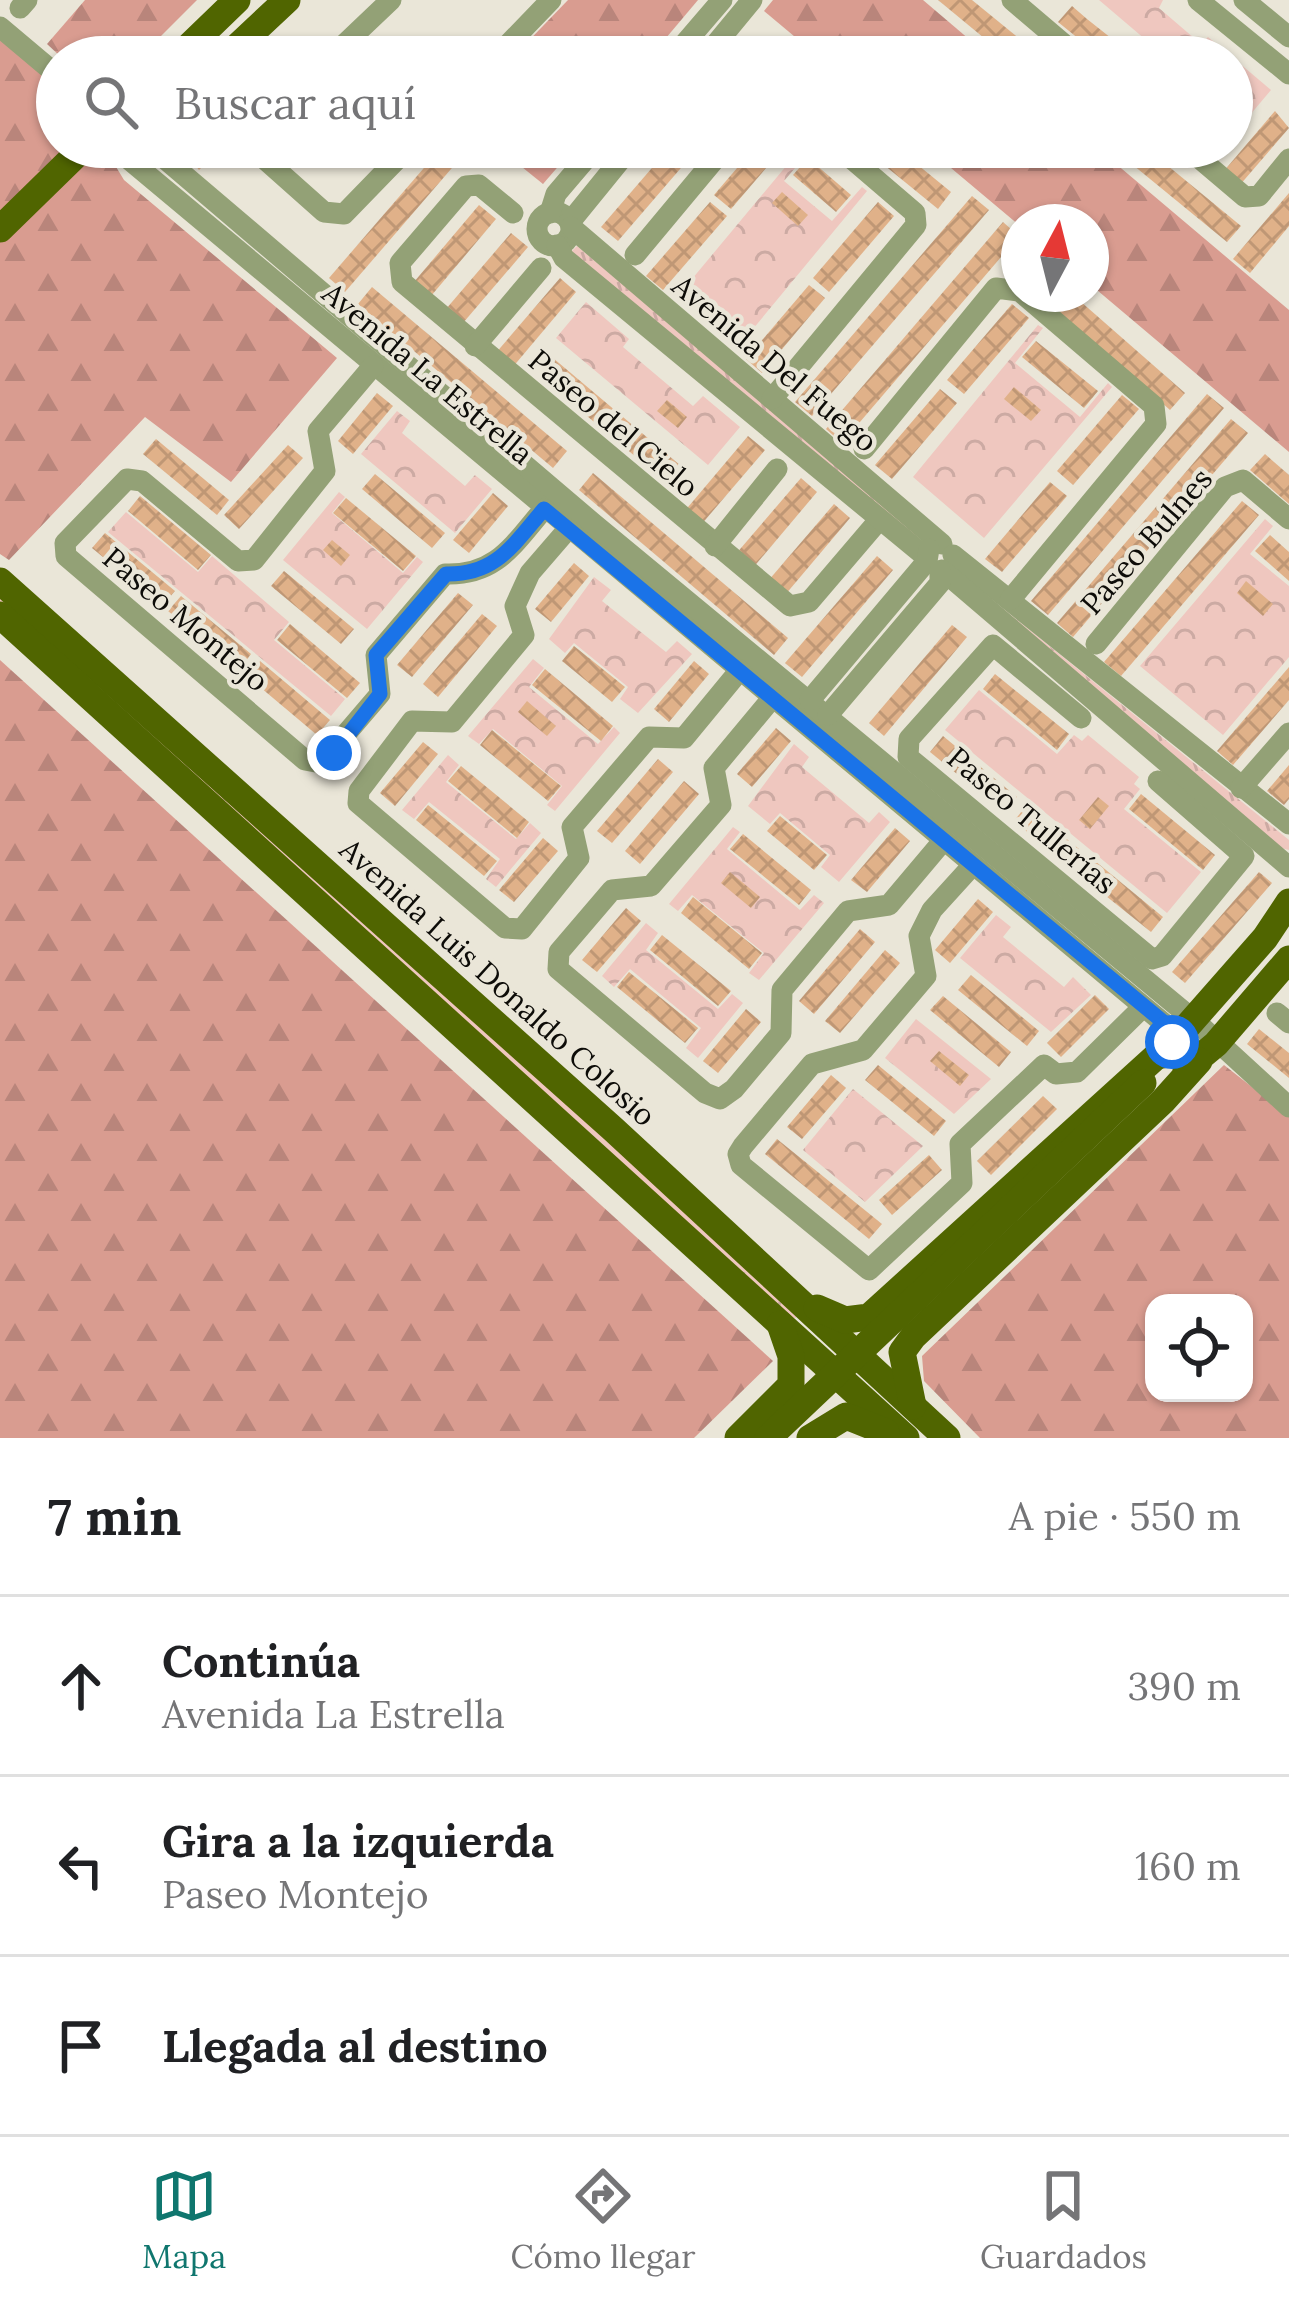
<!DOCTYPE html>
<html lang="es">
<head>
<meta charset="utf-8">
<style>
	body { margin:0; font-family:Lora,serif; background:#f2f2f2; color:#202124 }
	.controls { position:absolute; right:36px; bottom:36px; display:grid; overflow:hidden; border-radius:24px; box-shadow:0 3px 9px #0004 }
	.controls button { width:108px; height:108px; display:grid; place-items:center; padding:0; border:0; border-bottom:3px solid #e0e0e0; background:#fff; color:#202124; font:60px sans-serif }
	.compass { position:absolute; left:1001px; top:204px; width:108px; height:108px; border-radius:50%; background:#fff; box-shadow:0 3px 9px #0004; rotate:7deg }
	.stop { position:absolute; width:36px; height:36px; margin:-27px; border:9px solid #1a73e8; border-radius:50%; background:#fff }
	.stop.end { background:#1a73e8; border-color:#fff; box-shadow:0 3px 12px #0008 }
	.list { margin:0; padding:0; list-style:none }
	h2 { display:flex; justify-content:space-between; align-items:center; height:156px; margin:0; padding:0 48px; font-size:51px }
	h2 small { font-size:39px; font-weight:400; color:#757577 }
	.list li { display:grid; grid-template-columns:78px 1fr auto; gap:36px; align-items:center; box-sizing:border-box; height:180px; padding:0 48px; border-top:3px solid #e0e0e0 }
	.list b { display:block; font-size:45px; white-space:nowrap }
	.list p { margin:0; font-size:39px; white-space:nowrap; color:#757577 }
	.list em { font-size:39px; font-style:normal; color:#757577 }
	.icon { flex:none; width:66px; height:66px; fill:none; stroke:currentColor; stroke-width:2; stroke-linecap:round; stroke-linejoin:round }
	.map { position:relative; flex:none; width:1289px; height:1438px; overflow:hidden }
	.search { position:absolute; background:#fff; box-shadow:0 3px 9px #0004; left:36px; right:36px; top:36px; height:132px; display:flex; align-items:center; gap:30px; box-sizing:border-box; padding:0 42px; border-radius:66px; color:#757577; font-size:45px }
	.sheet { height:696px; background:#fff }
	nav { display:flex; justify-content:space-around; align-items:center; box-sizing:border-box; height:168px; border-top:3px solid #e0e0e0; background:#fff; font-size:33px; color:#757577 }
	nav a { display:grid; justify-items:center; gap:6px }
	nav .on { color:#0f766e }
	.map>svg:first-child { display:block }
	.grass { fill:url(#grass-tufts) }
	.forest { fill:url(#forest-firs); fill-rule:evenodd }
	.park { fill:url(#park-crowns) }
	.building { fill:url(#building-cross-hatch) }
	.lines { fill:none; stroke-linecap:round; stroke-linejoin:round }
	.minor { stroke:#93a176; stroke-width:21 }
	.major { stroke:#506500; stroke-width:27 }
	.major-bridge { stroke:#506500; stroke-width:27 }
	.route { stroke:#1a73e8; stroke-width:15 }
	.labels { text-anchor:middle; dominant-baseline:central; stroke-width:9; stroke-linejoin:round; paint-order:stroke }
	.street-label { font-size:30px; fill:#0d0c08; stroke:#eae6d8 }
</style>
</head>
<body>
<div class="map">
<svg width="1289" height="1438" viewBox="0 0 1289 1438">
	<defs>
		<pattern id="grass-tufts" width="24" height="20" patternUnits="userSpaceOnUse" patternTransform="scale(3)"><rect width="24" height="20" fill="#efc7bf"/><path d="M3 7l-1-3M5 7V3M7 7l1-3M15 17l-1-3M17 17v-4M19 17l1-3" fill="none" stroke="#ccaaa3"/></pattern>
		<pattern id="forest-firs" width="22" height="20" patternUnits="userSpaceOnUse" patternTransform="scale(3)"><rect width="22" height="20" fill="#d99c90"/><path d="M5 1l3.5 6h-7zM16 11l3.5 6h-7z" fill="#b9857b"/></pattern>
		<pattern id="park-crowns" width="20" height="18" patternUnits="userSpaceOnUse" patternTransform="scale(3)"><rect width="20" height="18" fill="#efc7bf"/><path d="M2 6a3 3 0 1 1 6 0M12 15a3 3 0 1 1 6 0" fill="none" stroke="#ccaaa3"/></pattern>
		<pattern id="building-cross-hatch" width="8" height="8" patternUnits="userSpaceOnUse" patternTransform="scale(3)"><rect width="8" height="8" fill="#e0b189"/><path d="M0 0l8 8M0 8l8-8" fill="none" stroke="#bf9775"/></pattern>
	</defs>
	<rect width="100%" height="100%" fill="#eae6d8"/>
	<g class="grass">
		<path d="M577,246L923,535L917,543L570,253Z"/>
		<path d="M964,577L1289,840V850L1281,848Z"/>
		<path d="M0,594L796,1311V1318H788L599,1141L0,607Z"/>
	</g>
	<g class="forest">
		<path d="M85,0H197L140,57H61L47,44Z"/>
		<path d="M568,0H698L650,57H513Z"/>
		<path d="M773,0H923L990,57H819L764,11Z"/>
		<path d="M0,37L57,87V147H104L124,180L337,358L231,482L145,417L9,560L0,554Z"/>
		<path d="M497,147H575L543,184Z"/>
		<path d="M926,147H1096L1289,310V452L1091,285V222L1019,225Z"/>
		<path d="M0,660L773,1361L694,1438H0Z"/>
		<path d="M1224,1065L1289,1116V1438H980L924,1381L922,1356ZM1154,1303H1244V1393H1154Z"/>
	</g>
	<g class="park">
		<path d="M1099,0H1163L1159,8L1201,44L1208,37L1232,57H1166Z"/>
		<path d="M1232,57L1271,90L1244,122L1232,112Z"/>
		<path d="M802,147L812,148L784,181L832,221L862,187L867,191L748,335L687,285Z"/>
		<path d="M586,302L629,339L623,347L693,406L703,396L740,427L708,465L556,338Z"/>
		<path d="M1038,325L1043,328L1015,363L1080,417L1108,383L1112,387L984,538L913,477Z"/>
		<path d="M397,411L410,421L402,433L465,486L475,475L492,489L455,533L361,454Z"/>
		<path d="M339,492L345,497L332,513L403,573L417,557L423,562L367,629L283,560Z"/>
		<path d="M126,512L198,572L212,556L289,622L274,640L345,699L331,716L108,532Z"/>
		<path d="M1265,519L1273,526L1250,554L1289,586V657L1223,735L1140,666Z"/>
		<path d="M594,577L611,590L602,601L666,652L677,641L692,654L638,713L620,699L628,687L574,643L565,653L549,639Z"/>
		<path d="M533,659L544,668L529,687L598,744L614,727L620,733L555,811L547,805L562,786L493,729L479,744L468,736Z"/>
		<path d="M979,690L1057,754L1074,735L1082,741L1088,735L1139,777L1134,784L1140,789L1124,809L1201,872L1167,913L945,730Z"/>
		<path d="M794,744L809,757L802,767L869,823L879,812L890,822L839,882L821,867L830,855L780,813L770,824L748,806Z"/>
		<path d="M448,755L459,765L446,782L516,839L530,823L541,833L496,887L486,879L500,859L429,802L414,819L402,810Z"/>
		<path d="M733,827L740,832L727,849L800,910L814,895L824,903L759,980L749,973L764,953L692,895L678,911L669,904Z"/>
		<path d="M996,915L1011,927L1003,937L1064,987L1073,977L1091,995L1051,1032L960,958Z"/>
		<path d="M646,923L658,933L646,950L718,1009L732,994L743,1003L698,1058L686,1048L701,1028L630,969L614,987L602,976Z"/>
		<path d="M916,1019L991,1079L954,1114L885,1058Z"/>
		<path d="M853,1089L923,1146L865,1202L803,1150Z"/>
	</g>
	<g class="building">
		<path d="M938,0H972L1042,57H1007Z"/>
		<path d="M1072,6L1087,19L1135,57H1101L1058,22Z"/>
		<path d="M1181,39L1202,57H1178L1171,51Z"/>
		<path d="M1275,111L1289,128L1239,186L1223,172Z"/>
		<path d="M180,147H222L199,170Z"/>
		<path d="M442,147H470L345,292L329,278Z"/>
		<path d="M670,147H699L618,241L601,227Z"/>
		<path d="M755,147H784L731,209L714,195Z"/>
		<path d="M862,147H896L951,192L938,209Z"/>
		<path d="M1111,147H1145L1241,226L1227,242Z"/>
		<path d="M808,158L851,195L836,212L793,175Z"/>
		<path d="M782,192L808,215L798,226L772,203Z"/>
		<path d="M1289,193V226L1250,273L1233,259Z"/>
		<path d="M972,196L989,210L812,416L795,402Z"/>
		<path d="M710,202L727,216L663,290L646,276Z"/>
		<path d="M878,202L894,216L829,292L813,278Z"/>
		<path d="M479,205L496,219L431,296L414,282Z"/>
		<path d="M1003,222L1019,236L842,443L826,429Z"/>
		<path d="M511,233L528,247L463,323L446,309Z"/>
		<path d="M560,278L576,292L512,368L495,354Z"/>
		<path d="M809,285L825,298L762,373L746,359Z"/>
		<path d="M372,287L567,451L553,468L358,304Z"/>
		<path d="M1039,294H1072L1185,393L1170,410Z"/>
		<path d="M1012,304L1029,318L964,394L947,380Z"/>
		<path d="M1036,341L1098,391L1084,408L1022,357Z"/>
		<path d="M553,358L687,471L673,488L538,375Z"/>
		<path d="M1014,387L1041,410L1031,421L1004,399Z"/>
		<path d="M940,389L957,403L892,479L875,465Z"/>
		<path d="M377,393L393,406L353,454L338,441Z"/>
		<path d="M1207,394L1224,408L1048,615L1031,601Z"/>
		<path d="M1122,395L1139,409L1073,485L1057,471Z"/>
		<path d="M667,400L687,417L678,428L657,411Z"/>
		<path d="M1231,419L1248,433L1073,637L1057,623Z"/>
		<path d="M748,436L765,450L700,526L683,513Z"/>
		<path d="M156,439L229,500L217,515L143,454Z"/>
		<path d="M288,445L303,458L239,529L224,515Z"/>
		<path d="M1265,454L1289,475V504L1250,470Z"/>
		<path d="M593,473L788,638L774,655L579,490Z"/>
		<path d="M375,474L445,533L432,548L362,489Z"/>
		<path d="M801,478L817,492L752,569L735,555Z"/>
		<path d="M1050,482L1067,496L1002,572L985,559Z"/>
		<path d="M493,493L508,506L469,553L453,540Z"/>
		<path d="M140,496L211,555L198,570L128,511Z"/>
		<path d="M346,498L416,556L403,571L333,513Z"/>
		<path d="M1242,501L1259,515L1121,676L1104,662Z"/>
		<path d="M834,504L850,518L785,595L768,581Z"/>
		<path d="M105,533L175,591L162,606L92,548Z"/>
		<path d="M1270,535L1289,552V581L1255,551Z"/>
		<path d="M332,540L350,555L341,566L323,550Z"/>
		<path d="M877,556L893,570L802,677L785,663Z"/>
		<path d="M574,563L589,576L551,622L535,609Z"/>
		<path d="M284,571L354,629L341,644L271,586Z"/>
		<path d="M1246,581L1273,604L1263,616L1237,593Z"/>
		<path d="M458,593L473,605L412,677L397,665Z"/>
		<path d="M181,596L251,654L239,670L168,611Z"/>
		<path d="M482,614L497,626L438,697L423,684Z"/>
		<path d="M290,624L360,683L347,698L277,640Z"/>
		<path d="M952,625L967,637L884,736L869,723Z"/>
		<path d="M574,646L625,687L612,702L562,661Z"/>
		<path d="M260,661L330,720L317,735L247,676Z"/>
		<path d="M694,661L709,674L669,722L654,709Z"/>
		<path d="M1289,667V700L1233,765L1217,751Z"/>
		<path d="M545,669L613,726L601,741L532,685Z"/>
		<path d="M995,674L1069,734L1057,750L983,689Z"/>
		<path d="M527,701L556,726L547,736L518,712Z"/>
		<path d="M776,728L791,741L752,787L737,774Z"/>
		<path d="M492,730L561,786L548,801L480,745Z"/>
		<path d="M943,736L1017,797L1005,813L930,752Z"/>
		<path d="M423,742L438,754L395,806L380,793Z"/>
		<path d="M658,759L673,772L612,843L597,831Z"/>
		<path d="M1289,765V799L1284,805L1267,791Z"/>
		<path d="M461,766L529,822L517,838L448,781Z"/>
		<path d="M684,781L699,794L640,864L625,851Z"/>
		<path d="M1141,794L1215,855L1203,870L1129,809Z"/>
		<path d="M1098,797L1109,806L1090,829L1079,820Z"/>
		<path d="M428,805L497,861L484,876L416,820Z"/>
		<path d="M1026,806L1079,849L1066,864L1014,821Z"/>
		<path d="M780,816L827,855L814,870L767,831Z"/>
		<path d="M895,828L910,841L867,892L851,880Z"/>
		<path d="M743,834L811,890L799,905L730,849Z"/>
		<path d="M543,838L558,851L514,902L499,890Z"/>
		<path d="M1089,856L1163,917L1151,932L1076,872Z"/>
		<path d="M730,872L760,897L751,908L721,883Z"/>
		<path d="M1259,872L1272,883L1185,983L1172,972Z"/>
		<path d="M693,897L762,953L749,969L681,913Z"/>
		<path d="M978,899L993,912L950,963L935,950Z"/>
		<path d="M626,908L641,921L597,972L582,960Z"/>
		<path d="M860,929L875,942L814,1014L799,1001Z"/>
		<path d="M662,935L731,991L718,1006L650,950Z"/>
		<path d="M885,950L900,963L840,1033L825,1021Z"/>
		<path d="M629,972L698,1028L685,1043L617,987Z"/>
		<path d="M971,975L1039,1031L1027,1046L958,990Z"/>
		<path d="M1095,995L1109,1009L1061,1057L1047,1043Z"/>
		<path d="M943,996L1011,1052L999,1067L930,1010Z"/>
		<path d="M746,1009L761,1022L718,1073L703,1061Z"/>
		<path d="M1259,1029L1289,1053V1078L1247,1044Z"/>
		<path d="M939,1051L969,1075L960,1086L930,1061Z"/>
		<path d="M878,1065L946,1121L934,1136L865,1080Z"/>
		<path d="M831,1075L846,1088L802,1139L787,1127Z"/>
		<path d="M1043,1096L1057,1109L991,1175L977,1161Z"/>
		<path d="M777,1139L882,1224L869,1239L765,1154Z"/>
		<path d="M929,1155L942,1170L892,1215L879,1200Z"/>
	</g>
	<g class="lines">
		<g class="minor">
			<path d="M1012,0L1079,57"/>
			<path d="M1198,0L1289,74"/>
			<path d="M1244,0L1289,37"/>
			<path d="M20,8L27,0"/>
			<path d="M0,27L57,75"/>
			<path d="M331,57L391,0"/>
			<path d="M496,57L551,0"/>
			<path d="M673,57L722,0"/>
			<path d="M705,57L752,0"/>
			<path d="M114,147L1203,1056"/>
			<path d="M151,147L594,524L1194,1020L1289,1107"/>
			<path d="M251,147L324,212L344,214L409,147"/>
			<path d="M1186,147L1245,197L1259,196L1289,159"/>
			<circle cx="554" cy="229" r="17"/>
			<path d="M513,213L479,185L466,186L400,263L402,282L790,606L809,602L879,520"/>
			<path d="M550,213L556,194L596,147"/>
			<path d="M570,222L631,147"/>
			<path d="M571,227L942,544"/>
			<path d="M557,245L564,258L926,557"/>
			<path d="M635,255L725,147"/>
			<path d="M475,346L541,268"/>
			<path d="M373,366L318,431L325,471L254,560L238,561L142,481L127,479L65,543L66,556L305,760L321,763L380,694L376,655L445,574C496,576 513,545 544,509"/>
			<path d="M772,399L916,225L915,213L838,147"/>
			<path d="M864,449L996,288L1019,291"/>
			<path d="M568,529L530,573L515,606L524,635L452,722L412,721L359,791L358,803L505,928L522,929L579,858L572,827L649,737L684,738L740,670"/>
			<path d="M715,546L777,469"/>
			<path d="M953,555L1289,824"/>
			<path d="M942,570L1289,867"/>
			<path d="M1010,600L1156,424L1154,406L1023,294"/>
			<path d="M1096,644L1225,487L1243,480L1289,519"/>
			<path d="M773,697L714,768L721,805L651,886L612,890L559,952L558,969L705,1093L720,1099L734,1089L781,1033L782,990L848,911L889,905L943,841"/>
			<path d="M810,700L927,561L929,549"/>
			<path d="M828,715L940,583V571"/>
			<path d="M1081,718L993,645L909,739L908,757L1152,959L1162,956L1244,856L1158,781"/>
			<path d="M1241,788L1289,733"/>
			<path d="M972,866L932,910L919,936L926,976L863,1050L812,1064L743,1146L738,1154L741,1165L869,1270L962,1183L960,1144L1044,1065L1056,1074L1077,1072L1142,1008"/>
			<path d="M1277,1013L1289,1023"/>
		</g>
		<g class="major">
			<path d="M178,57L237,0"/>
			<path d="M226,57L287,0"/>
			<path d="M0,229L84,147"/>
			<path d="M0,581L613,1129L947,1438"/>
			<path d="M0,615L906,1438"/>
			<path d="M1162,1055L1265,938L1289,902"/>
			<path d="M1186,1069L1216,1044L1289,959"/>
			<path d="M817,1308L845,1320L869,1317L1172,1042"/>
			<path d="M913,1406L902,1352L913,1337L1163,1101L1199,1061"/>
			<path d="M738,1438L791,1385V1356L780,1324"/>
			<path d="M810,1438L846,1416L886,1432"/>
		</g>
		<path class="major-bridge" d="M768,1438L1143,1083"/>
	</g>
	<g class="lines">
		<path class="route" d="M334,753L380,694L376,655L446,574C496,575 513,545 544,509L1179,1035L1172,1042"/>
	</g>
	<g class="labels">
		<g class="street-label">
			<text transform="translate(775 363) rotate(40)">Avenida Del Fuego</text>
			<text transform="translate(428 373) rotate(40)">Avenida La Estrella</text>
			<text transform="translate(614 423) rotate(40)">Paseo del Cielo</text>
			<text transform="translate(1146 541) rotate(-49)">Paseo Bulnes</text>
			<text transform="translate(186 619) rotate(40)">Paseo Montejo</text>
			<text transform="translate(1032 820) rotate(40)">Paseo Tullerías</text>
			<text transform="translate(498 982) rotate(42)">Avenida Luis Donaldo Colosio</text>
		</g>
	</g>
</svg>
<div class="controls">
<button><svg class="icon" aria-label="locate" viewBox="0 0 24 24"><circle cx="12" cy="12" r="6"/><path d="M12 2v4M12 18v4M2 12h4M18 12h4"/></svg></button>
</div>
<svg class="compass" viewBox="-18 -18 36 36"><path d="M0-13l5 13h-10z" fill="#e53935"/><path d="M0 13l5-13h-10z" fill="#757577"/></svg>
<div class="stop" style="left:1172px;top:1042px"></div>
<div class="stop end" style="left:334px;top:753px"></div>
<div class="search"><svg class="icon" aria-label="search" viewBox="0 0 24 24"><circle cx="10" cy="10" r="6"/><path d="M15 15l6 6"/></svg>Buscar aquí</div>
</div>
<section class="sheet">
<h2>7 min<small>A pie · 550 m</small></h2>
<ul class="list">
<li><svg class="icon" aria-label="ahead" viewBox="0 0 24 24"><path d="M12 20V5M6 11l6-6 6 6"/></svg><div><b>Continúa</b><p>Avenida La Estrella</p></div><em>390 m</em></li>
<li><svg class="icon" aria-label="left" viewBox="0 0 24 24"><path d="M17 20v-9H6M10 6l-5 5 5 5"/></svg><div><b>Gira a la izquierda</b><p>Paseo Montejo</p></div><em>160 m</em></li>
<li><svg class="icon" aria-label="arrive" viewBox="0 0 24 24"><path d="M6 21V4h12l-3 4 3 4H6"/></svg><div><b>Llegada al destino</b></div></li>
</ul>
</section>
<nav>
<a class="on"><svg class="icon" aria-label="map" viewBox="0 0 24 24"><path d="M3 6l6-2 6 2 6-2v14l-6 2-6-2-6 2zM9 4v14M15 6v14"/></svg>Mapa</a>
<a><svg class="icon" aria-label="directions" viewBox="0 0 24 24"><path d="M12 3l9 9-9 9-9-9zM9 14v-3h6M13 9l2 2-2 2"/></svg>Cómo llegar</a>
<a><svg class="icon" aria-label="saved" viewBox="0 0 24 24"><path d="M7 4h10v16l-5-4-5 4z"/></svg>Guardados</a>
</nav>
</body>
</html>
